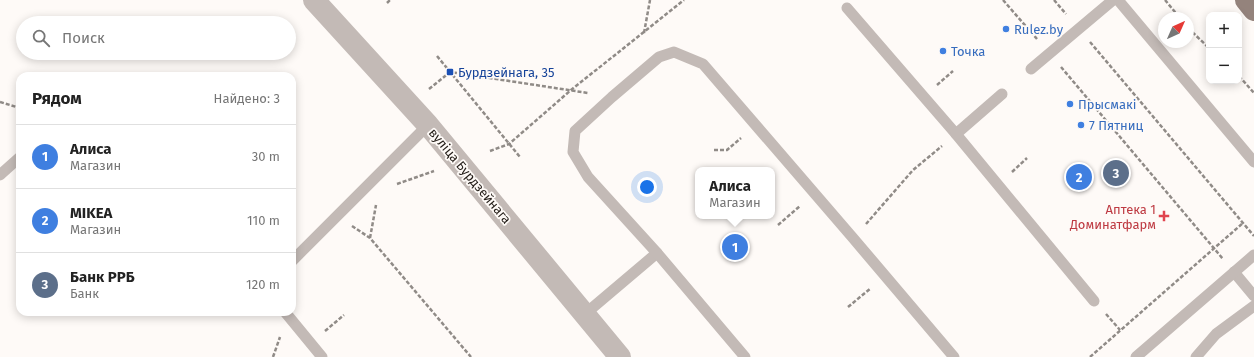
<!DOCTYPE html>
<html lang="ru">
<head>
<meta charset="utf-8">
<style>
	body { margin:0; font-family:"Fira Sans",sans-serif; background:#f2f2f2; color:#222 }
	.controls { position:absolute; right:12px; top:12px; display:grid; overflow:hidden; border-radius:8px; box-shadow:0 2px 10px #0003 }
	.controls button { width:36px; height:36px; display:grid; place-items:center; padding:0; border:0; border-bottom:1px solid #e0e0e0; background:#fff; color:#222; font:20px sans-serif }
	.compass { position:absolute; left:1158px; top:12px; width:36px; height:36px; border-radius:50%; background:#fff; box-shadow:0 2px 10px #0003; rotate:45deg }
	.you { position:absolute; left:647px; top:187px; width:14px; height:14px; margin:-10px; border:3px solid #fff; border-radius:50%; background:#1a73e8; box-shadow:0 0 0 6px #1a73e833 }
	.badge { display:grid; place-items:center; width:26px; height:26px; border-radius:50%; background:#0f766e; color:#fff; font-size:13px; font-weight:700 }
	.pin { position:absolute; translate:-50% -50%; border:2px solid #fff; box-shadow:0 1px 4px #0006 }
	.popup { position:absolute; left:695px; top:167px; width:80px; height:52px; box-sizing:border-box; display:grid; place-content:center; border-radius:8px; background:#fff; filter:drop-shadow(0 1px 3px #0005); font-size:13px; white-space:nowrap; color:#767676 }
	.popup b { font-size:15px; color:#222 }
	.popup::after { content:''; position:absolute; left:50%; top:100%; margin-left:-8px; border:8px solid transparent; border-top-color:#fff }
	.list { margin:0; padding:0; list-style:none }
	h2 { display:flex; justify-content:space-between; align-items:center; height:52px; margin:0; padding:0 16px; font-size:17px }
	h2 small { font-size:13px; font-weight:400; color:#767676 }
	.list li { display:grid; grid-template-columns:26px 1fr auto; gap:12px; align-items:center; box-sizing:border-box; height:64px; padding:0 16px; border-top:1px solid #e0e0e0 }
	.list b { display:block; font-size:15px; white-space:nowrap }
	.list p { margin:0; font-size:13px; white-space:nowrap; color:#767676 }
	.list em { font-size:13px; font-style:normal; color:#767676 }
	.icon { flex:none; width:22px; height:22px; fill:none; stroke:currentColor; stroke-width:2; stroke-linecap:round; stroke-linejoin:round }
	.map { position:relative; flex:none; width:1254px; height:357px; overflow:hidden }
	.search { position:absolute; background:#fff; box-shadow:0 2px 10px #0003; left:16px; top:16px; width:280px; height:44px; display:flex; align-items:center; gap:10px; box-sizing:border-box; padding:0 14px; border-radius:22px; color:#767676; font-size:15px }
	.panel { position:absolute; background:#fff; box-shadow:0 2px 10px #0003; left:16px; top:72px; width:280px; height:244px; border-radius:12px }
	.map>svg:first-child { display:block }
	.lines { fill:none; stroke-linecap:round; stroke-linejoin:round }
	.path { stroke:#908b87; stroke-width:2.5; stroke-dasharray:4 2; stroke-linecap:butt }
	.service { stroke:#c3bab6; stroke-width:11 }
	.tertiary { stroke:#c3bab6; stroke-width:22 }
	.primary { stroke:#94837c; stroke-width:22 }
	.shop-dot { fill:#3f7fe0; stroke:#fefaf7; stroke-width:1.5 }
	.transit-dot { fill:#1a4fb4; stroke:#fefaf7; stroke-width:1.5 }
	.health-dot { fill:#e0444e; stroke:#fefaf7; stroke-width:1.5 }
	.labels { text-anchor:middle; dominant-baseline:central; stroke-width:3.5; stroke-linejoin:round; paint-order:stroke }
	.shop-label { font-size:13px; fill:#366cbe; stroke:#fefaf7; text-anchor:start }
	.transit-label { font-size:13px; fill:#164399; stroke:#fefaf7; text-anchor:start }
	.street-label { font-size:13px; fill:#211b16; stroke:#fefaf7 }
	.health-label { font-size:13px; fill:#be3a42; stroke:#fefaf7; text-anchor:end }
</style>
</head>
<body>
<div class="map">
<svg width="1254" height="357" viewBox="0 0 1254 357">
	<rect width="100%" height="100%" fill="#fefaf7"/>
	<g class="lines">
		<g class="path">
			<path d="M1003,0L1037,39"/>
			<path d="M1054,0L1066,14"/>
			<path d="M1165,0L1180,18"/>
			<path d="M387,3L390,0"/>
			<path d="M1188,28L1209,48"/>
			<path d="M644,33L650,0"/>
			<path d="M1090,42L1254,236"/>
			<path d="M437,56L520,157"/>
			<path d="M1061,67L1223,259"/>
			<path d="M1239,76L1254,93"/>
			<path d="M937,85L953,71"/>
			<path d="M429,89L450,72L588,93"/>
			<path d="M0,102L20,108"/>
			<path d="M714,150H727L741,138"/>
			<path d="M490,151L509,144L571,90L684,0"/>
			<path d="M1012,172L1027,158"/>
			<path d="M397,184L434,171"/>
			<path d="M866,224L913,170L942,146"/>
			<path d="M778,225L800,206"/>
			<path d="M352,226L370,238L471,357"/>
			<path d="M370,238L376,205"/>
			<path d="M848,307L871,288"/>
			<path d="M1106,314L1120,330"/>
			<path d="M325,331L344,315"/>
			<path d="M273,357L280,337"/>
			<path d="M1090,357L1243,223"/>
		</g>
		<g class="service">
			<path d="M1118,0L1254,162"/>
			<path d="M847,8L956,134L1094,301"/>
			<path d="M1031,69L1113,0"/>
			<path d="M956,134L1002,94"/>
			<path d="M0,175L20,157"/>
			<path d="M292,261L428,125"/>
			<path d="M1234,272L1254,296"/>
			<path d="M285,312L322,357"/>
			<path d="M585,314L657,253"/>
			<path d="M745,357L657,253L588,177L573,152L575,131L612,97L659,57L674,52L703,64L853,238L954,357"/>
			<path d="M1136,357L1254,255"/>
			<path d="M1196,357L1216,334L1254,306"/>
		</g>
		<path class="tertiary" d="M314,0L428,125L620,357"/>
		<path class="primary" d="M1246,0L1254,10"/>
	</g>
	<g class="shop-dot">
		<circle cx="1006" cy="29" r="4"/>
		<circle cx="943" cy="51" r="4"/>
		<circle cx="1070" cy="104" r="4"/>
		<circle cx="1081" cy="125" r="4"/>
	</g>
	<rect class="transit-dot" x="446" y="68" width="8" height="8" rx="2"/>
	<path class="health-dot" d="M1162 210h4v4h4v4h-4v4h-4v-4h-4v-4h4z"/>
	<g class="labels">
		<g class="shop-label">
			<text x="1014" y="29">Rulez.by</text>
			<text x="951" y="51">Точка</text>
			<text x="1078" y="104">Прысмакі</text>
			<text x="1089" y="125">7 Пятниц</text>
		</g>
		<g class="transit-label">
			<text x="458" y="72">Бурдзейнага, 35</text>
		</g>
		<g class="street-label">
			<text transform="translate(470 176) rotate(50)">вуліца Бурдзейнага</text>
		</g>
		<g class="health-label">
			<text x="1156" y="209">Аптека 1<tspan x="1156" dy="15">Доминатфарм</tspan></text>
		</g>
	</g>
</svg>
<div class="controls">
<button>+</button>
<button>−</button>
</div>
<svg class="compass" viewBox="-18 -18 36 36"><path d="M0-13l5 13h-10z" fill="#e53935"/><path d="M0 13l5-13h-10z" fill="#767676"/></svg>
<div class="you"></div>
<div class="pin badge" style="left:735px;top:247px;background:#3f7fe0">1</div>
<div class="popup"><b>Алиса</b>Магазин</div>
<div class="pin badge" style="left:1079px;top:177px;background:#3f7fe0">2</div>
<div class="pin badge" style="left:1116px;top:173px;background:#5c6f8a">3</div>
<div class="search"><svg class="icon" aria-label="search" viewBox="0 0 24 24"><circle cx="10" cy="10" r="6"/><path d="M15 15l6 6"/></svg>Поиск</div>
<section class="panel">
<h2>Рядом<small>Найдено: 3</small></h2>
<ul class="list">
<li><span class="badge" style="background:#3f7fe0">1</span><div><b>Алиса</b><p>Магазин</p></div><em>30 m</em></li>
<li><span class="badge" style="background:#3f7fe0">2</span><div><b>MIKEA</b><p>Магазин</p></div><em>110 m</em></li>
<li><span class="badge" style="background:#5c6f8a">3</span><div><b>Банк РРБ</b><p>Банк</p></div><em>120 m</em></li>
</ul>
</section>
</div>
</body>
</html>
